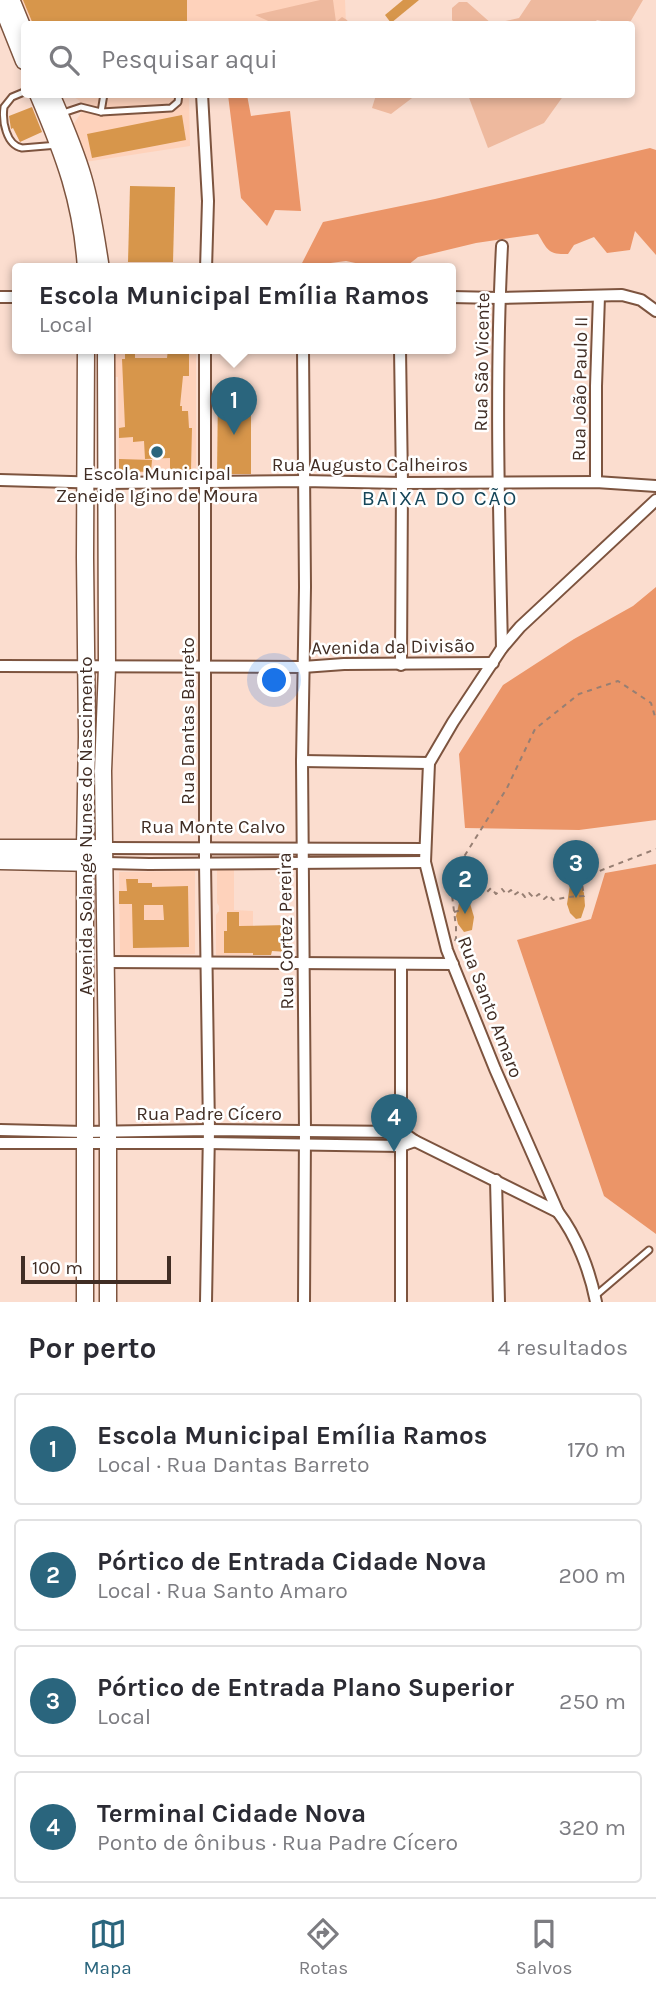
<!DOCTYPE html>
<html lang="pt">
<head>
<meta charset="utf-8">
<style>
	body { margin:0; font-family:Karla,sans-serif; background:#f2f2f3; color:#2b2b33 }
	.scale { position:absolute; left:21px; bottom:18px; width:150px; box-sizing:border-box; padding-left:7px; border:4px solid #402d24; border-top:0; font-size:19px; line-height:24px; white-space:nowrap; color:#402d24; -webkit-text-stroke:5px #fff; paint-order:stroke }
	.you { position:absolute; left:275px; top:681px; width:24px; height:24px; margin:-18px; border:5px solid #fff; border-radius:50%; background:#1a73e8; box-shadow:0 0 0 10px #1a73e833 }
	.badge { display:grid; place-items:center; width:46px; height:46px; border-radius:50%; background:#2a657d; color:#fff; font-size:23px; font-weight:700 }
	.pin { position:absolute; translate:-50% -58px; filter:drop-shadow(0 2px 4px #0008) }
	.pin::after { content:''; position:absolute; top:37px; width:24px; height:21px; background:inherit; clip-path:polygon(0 0,100% 0,50% 100%) }
	.popup { position:absolute; left:12px; top:263px; width:444px; height:91px; box-sizing:border-box; display:grid; place-content:center; border-radius:7px; background:#fff; filter:drop-shadow(0 2px 5px #0005); font-size:23px; white-space:nowrap; color:#7c7c81 }
	.popup b { font-size:26px; color:#2b2b33 }
	.popup::after { content:''; position:absolute; left:50%; top:100%; margin-left:-14px; border:14px solid transparent; border-top-color:#fff }
	.list { margin:0; padding:0; list-style:none }
	h2 { display:flex; justify-content:space-between; align-items:center; height:91px; margin:0; padding:0 28px; font-size:30px }
	h2 small { font-size:23px; font-weight:400; color:#7c7c81 }
	.list li { display:grid; grid-template-columns:46px 1fr auto; gap:21px; align-items:center; box-sizing:border-box; height:112px; margin:0 14px 14px; padding:0 14px; border:2px solid #e1e1e2; border-radius:7px }
	.list b { display:block; font-size:26px; white-space:nowrap }
	.list p { margin:0; font-size:23px; white-space:nowrap; color:#7c7c81 }
	.list em { font-size:23px; font-style:normal; color:#7c7c81 }
	.icon { flex:none; width:38px; height:38px; fill:none; stroke:currentColor; stroke-width:2; stroke-linecap:round; stroke-linejoin:round }
	.map { position:relative; flex:none; width:656px; height:1302px; overflow:hidden }
	.search { position:absolute; background:#fff; box-shadow:0 4px 10px #0003; left:21px; right:21px; top:21px; height:77px; display:flex; align-items:center; gap:18px; box-sizing:border-box; padding:0 24px; border-radius:7px; color:#7c7c81; font-size:26px }
	.sheet { height:595px; background:#fff }
	nav { display:flex; justify-content:space-around; align-items:center; box-sizing:border-box; height:98px; border-top:2px solid #e1e1e2; background:#fff; font-size:19px; color:#7c7c81 }
	nav a { display:grid; justify-items:center; gap:4px }
	nav .on { color:#2a657d }
	.map>svg:first-child { display:block }
	.built { fill:#fed2bb }
	.green { fill:#eeb99e }
	.forest { fill:#eb9568 }
	.building { fill:#d7964b; fill-rule:evenodd }
	.lines { fill:none; stroke-linecap:round; stroke-linejoin:round }
	.service-casing { stroke:#7d543f; stroke-width:9 }
	.minor-casing { stroke:#7d543f; stroke-width:14 }
	.secondary-casing { stroke:#7d543f; stroke-width:19 }
	.path { stroke:#977f73; stroke-width:2; stroke-dasharray:5 5; stroke-linecap:butt }
	.service { stroke:#fff; stroke-width:5 }
	.minor { stroke:#fff; stroke-width:10 }
	.secondary { stroke:#fff; stroke-width:16 }
	.poi-dot { fill:#2a657d; stroke:#fff; stroke-width:2.5 }
	.labels { text-anchor:middle; dominant-baseline:central; stroke-width:5; stroke-linejoin:round; paint-order:stroke }
	.street-label { font-size:19px; fill:#402d24; stroke:#fff }
	.poi-label { font-size:19px; fill:#402d24; stroke:#fff }
	.neighbourhood-label { font-size:21px; letter-spacing:2px; fill:#164659; stroke:#fff }
</style>
</head>
<body>
<div class="map">
<svg width="656" height="1302" viewBox="0 0 656 1302">
	<rect width="100%" height="100%" fill="#fbddcf"/>
	<g class="built">
		<path d="M17,0H345L346,24H28Z"/>
		<path d="M71,95H189L190,146L85,162L73,125L81,113L80,101Z"/>
		<path d="M112,349H196V472L119,474L118,377H112Z"/>
		<path d="M217,869H234V910L253,911V955H216V915L219,911V906L217,903Z"/>
		<path d="M195,871V954L120,956L119,872Z"/>
	</g>
	<g class="green">
		<path d="M320,0H333L336,22L342,17L347,20L349,24H275L255,15Z"/>
		<path d="M531,0H643L629,24H614L597,20L593,24H456L452,20V8L459,2H467L492,24L519,18Z"/>
		<path d="M376,95V94L416,95L391,114L372,108Z"/>
		<path d="M468,95H564L544,123L488,148Z"/>
	</g>
	<g class="forest">
		<path d="M228,95H247L251,116L290,111L301,211L275,210L267,226L241,198Z"/>
		<path d="M650,148L656,150V255L635,231L630,250L607,253L594,237L574,245L568,254C548,255 547,249 538,234L476,243L418,257L403,269H384L346,261L300,267L323,222L435,199Z"/>
		<path d="M656,587V820L579,830L465,828L459,754L503,685L574,639L633,606Z"/>
		<path d="M656,864V1234L604,1196L517,940L591,919L605,873Z"/>
	</g>
	<g class="building">
		<path d="M23,0H187V24H33Z"/>
		<path d="M403,0H419L391,23L385,15Z"/>
		<path d="M32,107L42,132L20,142L13,128L11,129L9,116Z"/>
		<path d="M182,115L186,140L92,158L87,134Z"/>
		<path d="M130,186L175,187L173,262H128Z"/>
		<path d="M125,349H135V358H167L168,349H189V376H183L180,406H182V411H188L189,428H192L191,469L170,470V458L145,459L144,441L133,442V437L119,438V428L125,427L122,359H125Z"/>
		<path d="M218,393H251V474H217Z"/>
		<path d="M119,459L152,460L151,472L119,471Z"/>
		<path d="M577,878L584,893L585,906L581,918L576,919L570,913L567,904L571,879Z"/>
		<path d="M126,879H138V883H152V887L188,886L189,947L133,948L132,904H119V891H127ZM144,905H163L164,920H144Z"/>
		<path d="M463,887L469,900L474,917L472,930L464,932L458,924L456,916Z"/>
		<path d="M227,912H239V926L288,925V952L272,951L271,955H253V953H224V931H227Z"/>
	</g>
	<g class="lines">
		<g class="service-casing">
			<g id="service">
				<path d="M24,92L12,97L4,107C2,121 6,145 22,148L58,145"/>
				<path d="M101,112L104,94"/>
				<path d="M63,113L81,107L101,112L171,108L178,102L179,94"/>
				<path d="M595,1296L649,1250"/>
			</g>
		</g>
		<g class="minor-casing">
			<g id="minor">
				<path d="M202,94L208,201L206,269"/>
				<path d="M502,246C495,379 499,514 502,648"/>
				<path d="M0,297H17"/>
				<path d="M451,297L499,298L622,295L641,300L656,311"/>
				<path d="M205,349V863L209,1130L206,1302"/>
				<path d="M303,349L305,587L302,761L305,1131L304,1302"/>
				<path d="M400,349L402,483L401,665"/>
				<path d="M0,480L106,483L303,481L402,483L596,482L656,486"/>
				<path d="M596,482V386L599,296"/>
				<path d="M0,666L303,667L344,664L493,663"/>
				<path d="M302,761L429,763"/>
				<path d="M105,848L425,849"/>
				<path d="M105,863L149,864L425,862"/>
				<path d="M106,962L453,964"/>
				<path d="M0,1130L84,1132L209,1130L402,1132L415,1141L558,1212"/>
				<path d="M0,1143H208L401,1146L415,1141"/>
				<path d="M496,1180L499,1302"/>
				<path d="M401,1302V964"/>
				<path d="M596,1302C590,1271 577,1237 558,1212L495,1069L447,950L425,862L429,763L453,722L502,648L520,627L656,500"/>
			</g>
		</g>
		<g class="secondary-casing">
			<g id="secondary">
				<path d="M0,1L24,61"/>
				<path d="M13,4L24,31"/>
				<path d="M38,94C64,155 82,202 86,269"/>
				<path d="M51,94C63,122 75,149 83,177C92,207 96,238 101,269"/>
				<path d="M106,349L107,667L103,771L108,1132V1302"/>
				<path d="M0,848H95"/>
				<path d="M0,861L96,863"/>
				<path d="M85,1302V848L87,737L85,558L86,349"/>
			</g>
		</g>
		<g class="path">
			<path d="M300,267V269"/>
			<path d="M454,912L465,909L469,895L482,886L487,892L491,888L496,894L502,889L506,894L511,890L514,895L520,891L525,897L529,893L534,898L539,894L544,899L549,895L553,900L568,897L584,896L582,884L589,875L656,849"/>
			<path d="M455,941L456,938V927L450,879L507,788L535,729L579,694L618,681L651,703L656,720"/>
		</g>
		<use href="#service" class="service"/>
		<use href="#minor" class="minor"/>
		<use href="#secondary" class="secondary"/>
	</g>
	<circle class="poi-dot" cx="157" cy="452" r="7"/>
	<g class="labels">
		<g class="street-label">
			<text transform="translate(482 362) rotate(-89)">Rua São Vicente</text>
			<text transform="translate(580 389) rotate(-89)">Rua João Paulo II</text>
			<text x="370" y="465">Rua Augusto Calheiros</text>
			<text transform="translate(393 647) rotate(-1)">Avenida da Divisão</text>
			<text transform="translate(188 721) rotate(-90)">Rua Dantas Barreto</text>
			<text transform="translate(86 826) rotate(-90)">Avenida Solange Nunes do Nascimento</text>
			<text x="213" y="827">Rua Monte Calvo</text>
			<text transform="translate(286 931) rotate(-91)">Rua Cortez Pereira</text>
			<text transform="translate(490 1007) rotate(69)">Rua Santo Amaro</text>
			<text x="209" y="1114">Rua Padre Cícero</text>
		</g>
		<g class="poi-label">
			<text x="157" y="474">Escola Municipal<tspan x="157" dy="22">Zeneide Igino de Moura</tspan></text>
		</g>
		<g class="neighbourhood-label">
			<text x="440" y="498">BAIXA DO CÃO</text>
		</g>
	</g>
</svg>
<div class="scale">100 m</div>
<div class="you"></div>
<div class="pin badge" style="left:234px;top:435px">1</div>
<div class="popup"><b>Escola Municipal Emília Ramos</b>Local</div>
<div class="pin badge" style="left:465px;top:914px">2</div>
<div class="pin badge" style="left:576px;top:898px">3</div>
<div class="pin badge" style="left:394px;top:1152px">4</div>
<div class="search"><svg class="icon" aria-label="search" viewBox="0 0 24 24"><circle cx="10" cy="10" r="6"/><path d="M15 15l6 6"/></svg>Pesquisar aqui</div>
</div>
<section class="sheet">
<h2>Por perto<small>4 resultados</small></h2>
<ul class="list">
<li><span class="badge">1</span><div><b>Escola Municipal Emília Ramos</b><p>Local · Rua Dantas Barreto</p></div><em>170 m</em></li>
<li><span class="badge">2</span><div><b>Pórtico de Entrada Cidade Nova</b><p>Local · Rua Santo Amaro</p></div><em>200 m</em></li>
<li><span class="badge">3</span><div><b>Pórtico de Entrada Plano Superior</b><p>Local</p></div><em>250 m</em></li>
<li><span class="badge">4</span><div><b>Terminal Cidade Nova</b><p>Ponto de ônibus · Rua Padre Cícero</p></div><em>320 m</em></li>
</ul>
</section>
<nav>
<a class="on"><svg class="icon" aria-label="map" viewBox="0 0 24 24"><path d="M3 6l6-2 6 2 6-2v14l-6 2-6-2-6 2zM9 4v14M15 6v14"/></svg>Mapa</a>
<a><svg class="icon" aria-label="directions" viewBox="0 0 24 24"><path d="M12 3l9 9-9 9-9-9zM9 14v-3h6M13 9l2 2-2 2"/></svg>Rotas</a>
<a><svg class="icon" aria-label="saved" viewBox="0 0 24 24"><path d="M7 4h10v16l-5-4-5 4z"/></svg>Salvos</a>
</nav>
</body>
</html>
